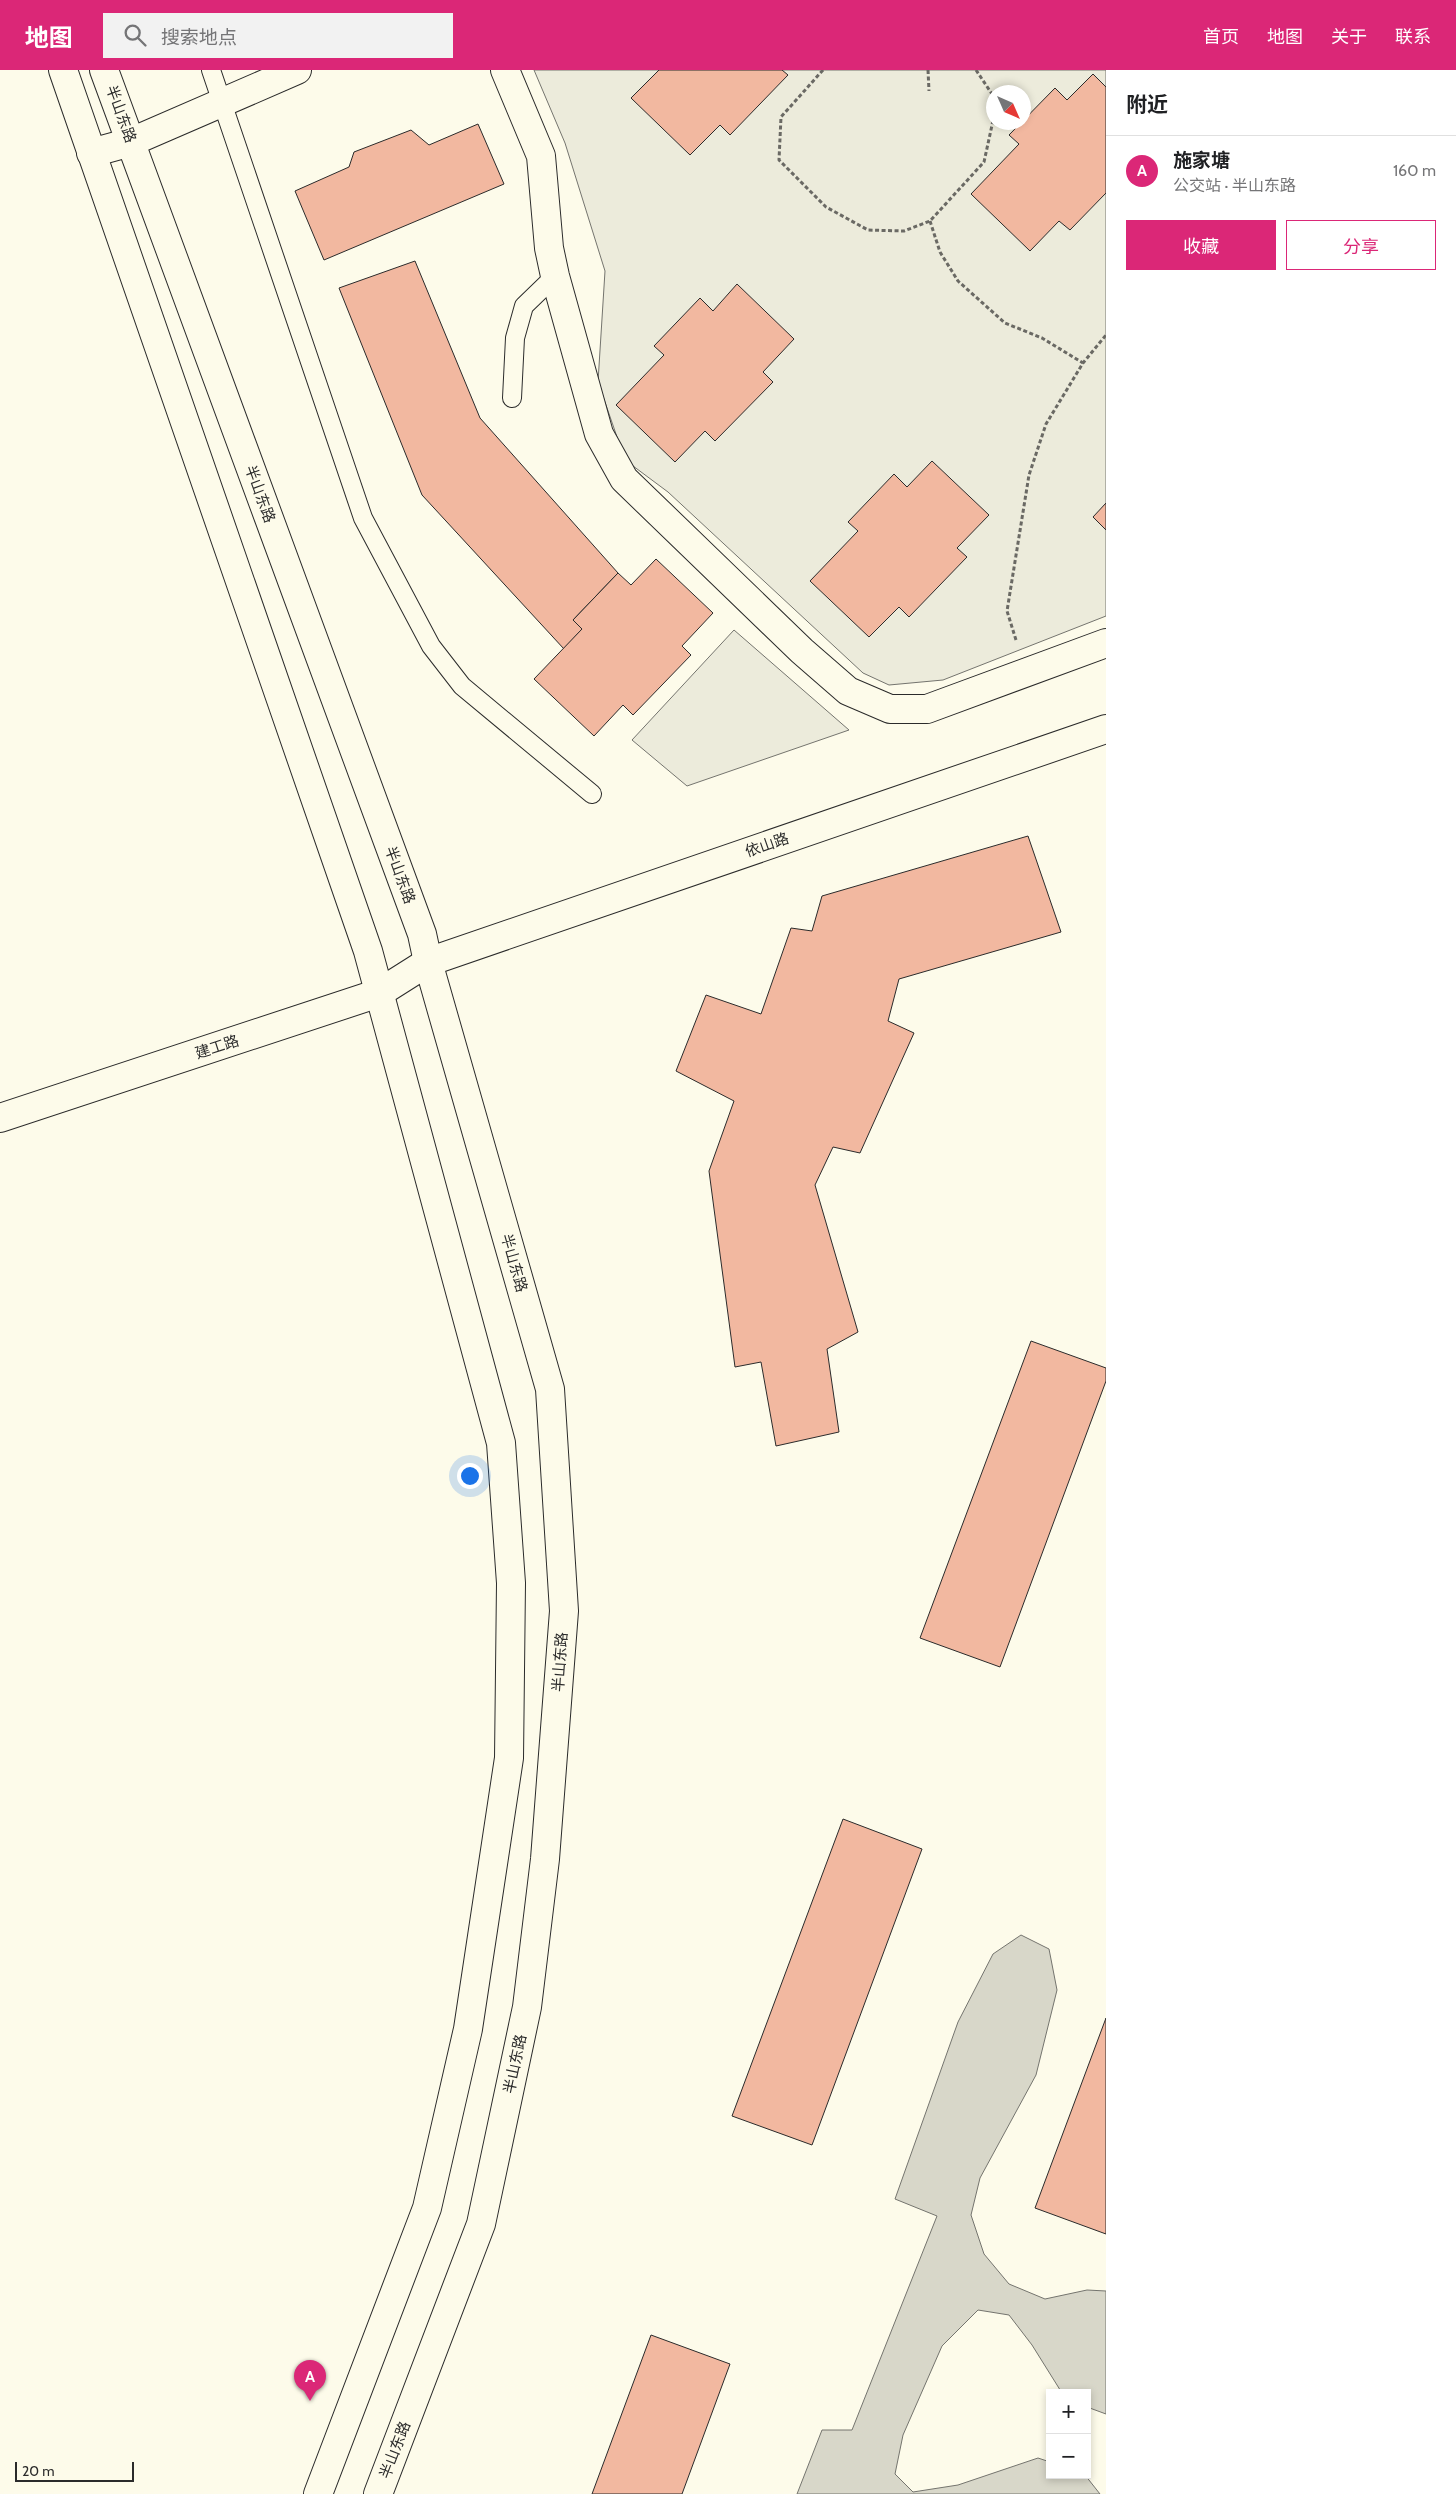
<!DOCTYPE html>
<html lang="zh">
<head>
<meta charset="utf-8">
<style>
	body { margin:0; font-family:Cabin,"Noto Sans SC",sans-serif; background:#f2f2f2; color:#202124 }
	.controls { position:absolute; right:15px; bottom:15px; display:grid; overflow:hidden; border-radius:0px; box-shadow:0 2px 8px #0003 }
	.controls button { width:45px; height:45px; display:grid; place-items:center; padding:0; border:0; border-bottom:1px solid #e0e0e0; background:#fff; color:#202124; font:25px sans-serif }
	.compass { position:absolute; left:986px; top:15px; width:45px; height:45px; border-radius:50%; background:#fff; box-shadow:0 2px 8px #0003; rotate:135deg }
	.scale { position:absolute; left:15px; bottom:12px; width:119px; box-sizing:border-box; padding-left:5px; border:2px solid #2b2b2b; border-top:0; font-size:14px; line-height:18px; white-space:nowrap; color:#2b2b2b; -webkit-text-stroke:4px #fdfbea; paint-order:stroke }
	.you { position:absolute; left:469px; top:1405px; width:18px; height:18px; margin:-12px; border:4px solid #fff; border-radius:50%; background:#1a73e8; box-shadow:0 0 0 8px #1a73e833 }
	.badge { display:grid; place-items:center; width:32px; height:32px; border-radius:50%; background:#db2777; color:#fff; font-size:16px; font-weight:700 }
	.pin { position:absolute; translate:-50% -41px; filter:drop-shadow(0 1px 2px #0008) }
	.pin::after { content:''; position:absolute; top:26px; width:18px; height:15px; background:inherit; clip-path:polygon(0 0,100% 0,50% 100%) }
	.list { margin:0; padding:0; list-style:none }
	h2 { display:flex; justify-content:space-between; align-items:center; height:65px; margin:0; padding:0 20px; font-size:21px }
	h2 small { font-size:16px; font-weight:400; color:#757577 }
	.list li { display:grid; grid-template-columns:32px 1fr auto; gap:15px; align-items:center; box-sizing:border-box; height:70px; padding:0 20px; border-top:1px solid #e0e0e0 }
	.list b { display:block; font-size:19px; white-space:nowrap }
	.list p { margin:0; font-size:16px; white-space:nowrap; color:#757577 }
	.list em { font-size:16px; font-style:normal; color:#757577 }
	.actions { display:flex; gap:10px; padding:15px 20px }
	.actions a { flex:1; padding:11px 0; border:1px solid #db2777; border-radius:0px; text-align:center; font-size:18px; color:#db2777 }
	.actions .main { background:#db2777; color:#fff }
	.icon { flex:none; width:28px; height:28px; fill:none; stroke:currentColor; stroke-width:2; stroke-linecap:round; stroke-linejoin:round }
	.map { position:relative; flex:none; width:1106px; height:2424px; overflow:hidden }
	header { display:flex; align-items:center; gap:30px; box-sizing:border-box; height:70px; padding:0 25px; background:#db2777; color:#fff }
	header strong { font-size:24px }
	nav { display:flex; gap:28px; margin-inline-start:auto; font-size:18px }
	.search { width:350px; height:45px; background:#f2f2f2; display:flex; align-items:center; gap:12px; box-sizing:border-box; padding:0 18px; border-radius:0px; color:#757577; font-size:19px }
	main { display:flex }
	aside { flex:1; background:#fff }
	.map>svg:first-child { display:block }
	.green { fill:#ecebdb; stroke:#74746e; fill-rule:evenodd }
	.water { fill:#d8d7c9; stroke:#74746e }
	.building { fill:#f2b8a0; stroke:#2b2b2b }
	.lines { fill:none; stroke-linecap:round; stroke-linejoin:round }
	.lane-casing { stroke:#2b2b2b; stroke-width:20 }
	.street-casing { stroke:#2b2b2b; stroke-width:30 }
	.secondary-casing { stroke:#2b2b2b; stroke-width:30 }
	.path { stroke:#6a6964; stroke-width:3; stroke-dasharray:4 2.5; stroke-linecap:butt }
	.lane { stroke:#fdfbea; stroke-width:18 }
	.street { stroke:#fdfbea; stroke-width:28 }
	.secondary { stroke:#fdfbea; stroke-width:28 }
	.labels { text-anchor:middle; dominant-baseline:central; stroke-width:4; stroke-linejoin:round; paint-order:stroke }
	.street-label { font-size:15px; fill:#2b2b2b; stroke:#fdfbea }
</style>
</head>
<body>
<header>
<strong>地图</strong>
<div class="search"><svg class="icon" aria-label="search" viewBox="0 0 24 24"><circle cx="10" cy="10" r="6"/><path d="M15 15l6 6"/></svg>搜索地点</div>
<nav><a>首页</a><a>地图</a><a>关于</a><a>联系</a></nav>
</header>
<main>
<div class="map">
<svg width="1106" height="2424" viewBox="0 0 1106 2424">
	<rect width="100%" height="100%" fill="#fdfbea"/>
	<g class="green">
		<path d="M534,0H1106V546L943,610L889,615L863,603L668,422L625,390L598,312L605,201L565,73ZM994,22H1024V52H994Z"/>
		<path d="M734,560L849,660L687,716L632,670Z"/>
	</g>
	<path class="water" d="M1021,1865L1049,1879L1057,1920L1036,2005L980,2108L971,2145L984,2184L1009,2214L1045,2229L1087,2220L1106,2221V2344L1087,2337V2323H1062L1032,2275L1009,2245L978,2240L942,2276L903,2365L895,2404L913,2422L958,2415L1038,2388L1050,2392V2405H1085L1100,2424H797L822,2360H852L937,2146L895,2129L958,1952L993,1884Z"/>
	<g class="building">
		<path d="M659,0H782L788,5L730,65L720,55L690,85L631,28Z"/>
		<path d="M1093,4L1106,17V123L1070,160L1059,151L1030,181L971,124L1019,74L1009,65L1055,18L1067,30Z"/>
		<path d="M478,54L504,114L324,190L295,121L349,97L354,82L411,60L429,75Z"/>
		<path d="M415,191L480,348L618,503L573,550L582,559L564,579L422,425L339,218Z"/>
		<path d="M737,214L794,269L763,302L773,312L715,371L705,361L675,392L616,335L664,285L654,276L700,228L713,241Z"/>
		<path d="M932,391L989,445L957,478L967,487L909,547L899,537L869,567L810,511L858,461L848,452L894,404L907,417Z"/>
		<path d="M1106,433V460L1093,447Z"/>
		<path d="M656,489L713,543L682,576L691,585L633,645L623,635L594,666L534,609L582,559L573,550L618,503L631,515Z"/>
		<path d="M1028,766L1061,862L899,909L888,951L914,963L860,1083L833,1077L815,1115L858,1262L827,1279L839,1362L776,1376L761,1292L735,1297L709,1101L734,1031L676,1001L706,925L761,944L791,858L812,861L822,826Z"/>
		<path d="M1031,1271L1106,1298V1311L1000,1597L920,1568Z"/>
		<path d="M843,1749L922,1779L812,2075L732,2046Z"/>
		<path d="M1106,1948V2164L1035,2138Z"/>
		<path d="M651,2265L730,2294L682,2424H592Z"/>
	</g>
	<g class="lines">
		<g class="lane-casing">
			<g id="lane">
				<path d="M211,0L363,448L431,576L462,616L592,724"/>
				<path d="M512,328L515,268L524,236L555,206"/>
			</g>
		</g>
		<g class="street-casing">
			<g id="street">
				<path d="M505,0L541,86L549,178L555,206L599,364L624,409L802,581L848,621L890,639H927L1106,573"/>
				<path d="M91,83L131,72L297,0"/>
				<path d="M428,892L1106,659"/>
			</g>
		</g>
		<g class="secondary-casing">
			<g id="secondary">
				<path d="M63,0L368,881L501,1373L511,1513L509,1688L468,1959L427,2138L318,2424"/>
				<path d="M104,0L422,864L428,892L550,1319L564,1541L545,1789L527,1937L481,2154L378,2424"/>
				<path d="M0,1048L379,923L428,892"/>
			</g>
		</g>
		<g class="path">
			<path d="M823,0L781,47L779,90L826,137L868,160L904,161L930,151L984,92L994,46"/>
			<path d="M928,0L929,21"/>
			<path d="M976,0L994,27"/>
			<path d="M930,151L940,182L958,211L1005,253L1042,268L1083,293"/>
			<path d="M1016,570L1007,541L1029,405L1046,354L1083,293L1106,265"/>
		</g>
		<use href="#lane" class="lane"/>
		<use href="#street" class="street"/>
		<use href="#secondary" class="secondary"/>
	</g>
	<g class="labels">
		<g class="street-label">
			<text transform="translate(121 44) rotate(70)">半山东路</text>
			<text transform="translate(260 424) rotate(70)">半山东路</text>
			<text transform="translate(767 775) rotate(-19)">依山路</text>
			<text transform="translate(400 805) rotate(70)">半山东路</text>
			<text transform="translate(217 977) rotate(-18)">建工路</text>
			<text transform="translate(514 1193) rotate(74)">半山东路</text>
			<text transform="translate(560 1592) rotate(-86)">半山东路</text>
			<text transform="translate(515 1994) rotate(-78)">半山东路</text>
			<text transform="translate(395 2380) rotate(-69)">半山东路</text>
		</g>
	</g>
</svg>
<div class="controls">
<button>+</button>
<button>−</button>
</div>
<svg class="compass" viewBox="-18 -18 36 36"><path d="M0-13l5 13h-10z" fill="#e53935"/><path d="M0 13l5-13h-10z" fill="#757577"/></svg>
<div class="scale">20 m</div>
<div class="you"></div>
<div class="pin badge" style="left:310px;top:2331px">A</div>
</div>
<aside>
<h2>附近<small></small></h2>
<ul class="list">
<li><span class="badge">A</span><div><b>施家塘</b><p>公交站 · 半山东路</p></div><em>160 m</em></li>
</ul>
<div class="actions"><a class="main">收藏</a><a>分享</a></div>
</aside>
</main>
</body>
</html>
